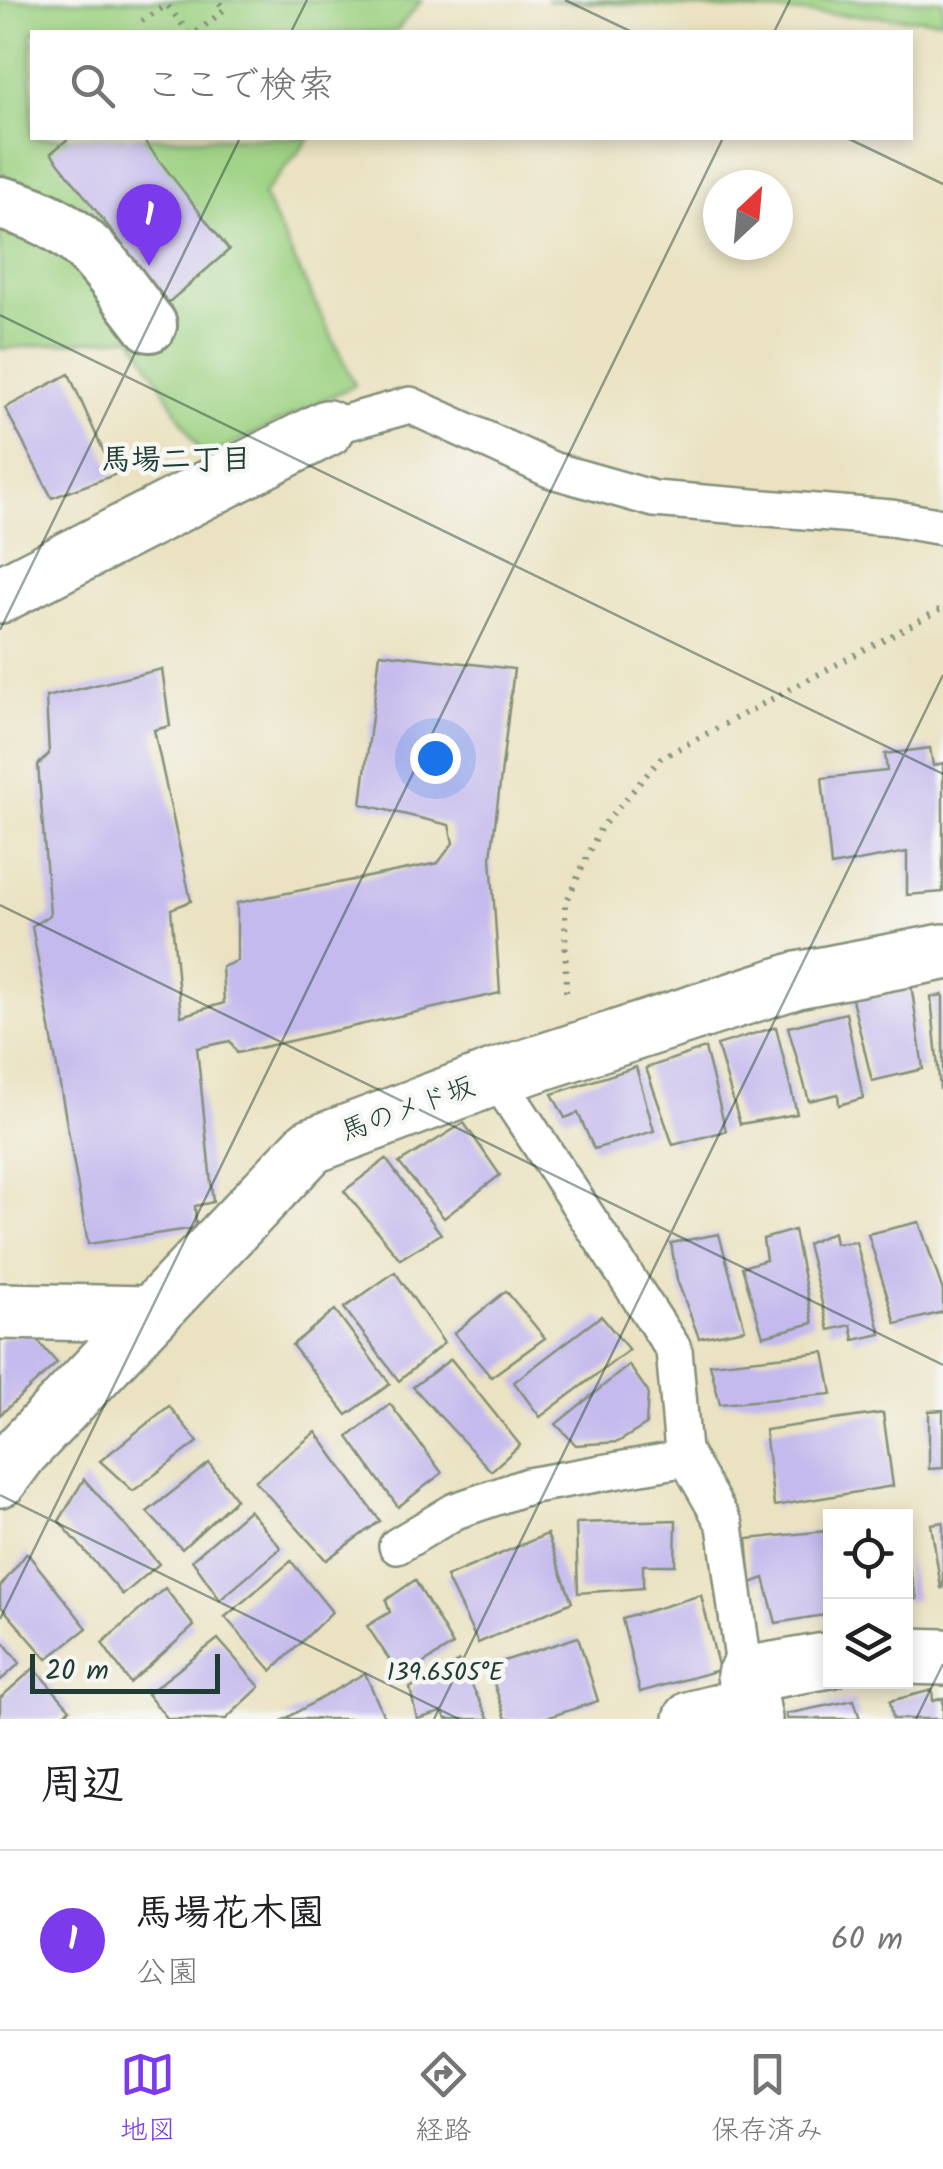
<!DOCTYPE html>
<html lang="ja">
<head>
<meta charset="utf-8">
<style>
	body { margin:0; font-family:Kalam,"Klee One",sans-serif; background:#f6f6f6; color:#202124 }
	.controls { position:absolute; right:30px; bottom:30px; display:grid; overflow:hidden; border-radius:0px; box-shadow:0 5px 15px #0003 }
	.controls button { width:90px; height:90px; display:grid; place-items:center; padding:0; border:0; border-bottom:2px solid #e0e0e0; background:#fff; color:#202124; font:50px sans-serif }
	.compass { position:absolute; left:703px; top:170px; width:90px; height:90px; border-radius:50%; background:#fff; box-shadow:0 5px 15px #0003; rotate:26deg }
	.scale { position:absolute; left:30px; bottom:25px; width:190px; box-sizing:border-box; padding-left:10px; border:5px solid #1f3d34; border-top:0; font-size:28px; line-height:35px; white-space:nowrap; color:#1f3d34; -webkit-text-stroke:8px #f6f6f2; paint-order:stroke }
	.you { position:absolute; left:435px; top:758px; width:35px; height:35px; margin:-25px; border:8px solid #fff; border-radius:50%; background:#1a73e8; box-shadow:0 0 0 15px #1a73e833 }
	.badge { display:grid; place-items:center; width:65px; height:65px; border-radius:50%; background:#7c3aed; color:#fff; font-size:32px; font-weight:700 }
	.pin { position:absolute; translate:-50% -82px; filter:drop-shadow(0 2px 5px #0008) }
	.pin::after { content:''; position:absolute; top:52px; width:35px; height:30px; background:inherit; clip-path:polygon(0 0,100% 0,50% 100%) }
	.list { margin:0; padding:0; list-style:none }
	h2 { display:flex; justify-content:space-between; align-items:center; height:130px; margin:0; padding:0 40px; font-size:42px }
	h2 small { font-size:32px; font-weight:400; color:#757577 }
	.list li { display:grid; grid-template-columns:65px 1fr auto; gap:30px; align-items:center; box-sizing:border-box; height:180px; padding:0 40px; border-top:2px solid #e0e0e0 }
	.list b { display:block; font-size:38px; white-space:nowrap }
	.list p { margin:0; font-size:32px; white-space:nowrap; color:#757577 }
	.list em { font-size:32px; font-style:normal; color:#757577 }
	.icon { flex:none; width:55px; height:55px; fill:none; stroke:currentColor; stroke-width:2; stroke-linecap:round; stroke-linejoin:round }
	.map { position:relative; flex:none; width:943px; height:1719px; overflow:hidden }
	.search { position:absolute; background:#fff; box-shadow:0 5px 15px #0003; left:30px; right:30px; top:30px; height:110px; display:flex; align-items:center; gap:25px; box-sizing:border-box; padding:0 35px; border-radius:0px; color:#757577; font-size:38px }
	.sheet { height:310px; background:#fff }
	nav { display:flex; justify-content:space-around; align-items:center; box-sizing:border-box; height:140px; border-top:2px solid #e0e0e0; background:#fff; font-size:28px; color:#757577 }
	nav a { display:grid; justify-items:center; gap:5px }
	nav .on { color:#7c3aed }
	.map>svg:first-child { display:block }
	.green { fill:#9ed283; stroke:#5e885c; stroke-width:2.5 }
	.building { fill:#c4baed }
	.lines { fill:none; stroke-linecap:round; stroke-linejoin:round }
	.service-casing { stroke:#84907a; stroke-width:40 }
	.pedestrian-casing { stroke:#84907a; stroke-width:58 }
	.minor-casing { stroke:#84907a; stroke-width:60 }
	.path { stroke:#84907a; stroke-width:6; stroke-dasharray:2.5 8; stroke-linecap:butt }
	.service { stroke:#fff; stroke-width:35 }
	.pedestrian { stroke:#fff; stroke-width:52 }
	.minor { stroke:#fff; stroke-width:55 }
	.ticks { fill:none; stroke:#1f3d34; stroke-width:2.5; stroke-opacity:0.45 }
	.labels { text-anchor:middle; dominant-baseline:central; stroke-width:9; stroke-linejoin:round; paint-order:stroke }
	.street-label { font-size:28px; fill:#1f3d34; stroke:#f6f6f2 }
	.neighbourhood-label { font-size:30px; font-weight:bold; fill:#1f3d34; stroke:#f6f6f2 }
	.ticks-label { font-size:25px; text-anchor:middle; fill:#1f3d34; stroke:#f6f6f2; stroke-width:9; stroke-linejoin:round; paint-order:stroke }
</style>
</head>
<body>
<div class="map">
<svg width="943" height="1719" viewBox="0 0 943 1719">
	<rect width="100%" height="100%" fill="#f6f6f2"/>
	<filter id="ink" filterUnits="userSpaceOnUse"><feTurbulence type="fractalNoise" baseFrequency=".01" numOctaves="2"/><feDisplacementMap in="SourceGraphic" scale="20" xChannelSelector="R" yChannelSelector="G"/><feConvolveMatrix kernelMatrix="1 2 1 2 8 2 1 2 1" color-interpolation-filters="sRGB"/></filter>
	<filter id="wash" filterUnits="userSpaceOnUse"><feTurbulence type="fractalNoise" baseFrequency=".0048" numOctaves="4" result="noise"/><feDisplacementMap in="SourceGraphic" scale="40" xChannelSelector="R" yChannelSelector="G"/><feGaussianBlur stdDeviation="2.25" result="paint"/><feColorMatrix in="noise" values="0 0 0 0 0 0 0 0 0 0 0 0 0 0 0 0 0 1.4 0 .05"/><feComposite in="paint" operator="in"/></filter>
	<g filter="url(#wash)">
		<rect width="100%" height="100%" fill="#eae2c1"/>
		<g class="green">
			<path d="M0,0H422L395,32H32V138H310L263,195L355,385L204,458L133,337L0,349Z"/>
			<path d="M546,0H943V20Z"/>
		</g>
		<g id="blocks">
			<g class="building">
				<path d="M69,138H142L229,250L168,303L51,153Z"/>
				<path d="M69,374L114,475L52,498L5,408Z"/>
				<path d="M380,653L514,669L491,857L500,993L237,1053L230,1041L197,1048L213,1202L195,1206L196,1228L88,1244L32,926L50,915L38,765L49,754L46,697L162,669L170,726L154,730L191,901L171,909L181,1016L224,1003L222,967L237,961V903L438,863L453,843L449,825L361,804Z"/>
				<path d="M930,748L933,766L943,763V892L907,895V852L831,866L822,778L887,771L885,754Z"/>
				<path d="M911,983L923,1069L872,1081L851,995Z"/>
				<path d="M943,995V1089H940L931,997Z"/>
				<path d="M846,1013L863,1098L839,1105L838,1094L809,1101L788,1027Z"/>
				<path d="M776,1027L797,1114L740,1124L717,1045Z"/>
				<path d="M705,1048L726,1131L673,1145L646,1068Z"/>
				<path d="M636,1067L654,1131L594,1149L578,1113L565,1118L552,1094Z"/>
				<path d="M464,1123L500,1175L444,1218L399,1163Z"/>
				<path d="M386,1159L441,1234L400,1259L344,1191Z"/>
				<path d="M919,1222L943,1291V1312L896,1324L868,1234Z"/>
				<path d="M794,1230L813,1323L763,1336L742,1267L766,1260L763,1239Z"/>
				<path d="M833,1232L835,1244L856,1242L881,1334L854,1340L851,1325L829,1330L807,1244Z"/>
				<path d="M719,1234L745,1329L699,1338L677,1280L671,1243Z"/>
				<path d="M395,1272L444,1343L399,1381L344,1308Z"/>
				<path d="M506,1291L545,1338L491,1377L454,1333Z"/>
				<path d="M335,1310L390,1384L347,1415L292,1345Z"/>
				<path d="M601,1316L629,1350L540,1417L514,1382Z"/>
				<path d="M30,1332L57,1363L0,1415V1339Z"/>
				<path d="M824,1352L832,1394L720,1404L710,1364Z"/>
				<path d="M451,1359L520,1445L491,1471L413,1387Z"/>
				<path d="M629,1365L648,1392L646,1425L618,1442L576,1445L556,1424Z"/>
				<path d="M390,1404L442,1473L398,1507L348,1437Z"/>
				<path d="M169,1406L198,1442L133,1491L100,1461Z"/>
				<path d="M943,1410V1468L929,1469V1411Z"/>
				<path d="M883,1413L893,1486L774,1506L765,1430Z"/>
				<path d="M316,1432L380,1521L326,1560L255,1481Z"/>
				<path d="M209,1463L236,1499L182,1549L147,1512Z"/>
				<path d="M84,1479L159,1564L123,1595L59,1521Z"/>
				<path d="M249,1510L281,1548L220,1600L192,1560Z"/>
				<path d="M676,1520L675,1565H643V1588L578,1593L576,1523Z"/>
				<path d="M943,1522V1588H941L931,1524Z"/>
				<path d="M827,1531L830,1614L776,1623L764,1578L751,1583L747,1539Z"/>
				<path d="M547,1534L572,1602L478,1643L446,1577Z"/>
				<path d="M27,1553L87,1628L47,1659L0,1605V1587Z"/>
				<path d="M906,1556L917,1599L906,1602Z"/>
				<path d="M291,1561L332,1612L272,1671L225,1617Z"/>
				<path d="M415,1580L453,1645L401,1677L367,1626L390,1612L386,1600Z"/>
				<path d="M165,1588L194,1626L130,1683L102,1643Z"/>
				<path d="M701,1595L719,1670L640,1692L622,1619Z"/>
				<path d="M578,1637L598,1701L543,1719H506L488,1666Z"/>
				<path d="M0,1638L20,1663L0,1681Z"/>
				<path d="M218,1639L260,1687L226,1719H168L147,1694Z"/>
				<path d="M459,1661L489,1719H447L442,1712L417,1719L410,1688Z"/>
				<path d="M34,1668L70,1709L57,1719H0V1698Z"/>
				<path d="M365,1673L385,1719H285Z"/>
				<path d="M932,1690L933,1701L943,1698V1719H893L890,1701Z"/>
				<path d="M854,1700L860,1719H787L786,1714Z"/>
			</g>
		</g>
	</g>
	<g filter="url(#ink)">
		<use href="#blocks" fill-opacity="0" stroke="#84907a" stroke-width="2.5"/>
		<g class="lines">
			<g class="service-casing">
				<g id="service">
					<path d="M327,428L410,405L552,470L654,499L891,518L943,527"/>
					<path d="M496,1077L674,1350L683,1451L725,1525L745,1675"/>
					<path d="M397,1546L455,1511L528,1486L687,1458"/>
				</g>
			</g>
			<g class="pedestrian-casing">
				<path id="pedestrian" d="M0,203C84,224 100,262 150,325"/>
			</g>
			<g class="minor-casing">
				<g id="minor">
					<path d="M0,595L327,428"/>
					<path d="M0,1311L151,1314"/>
					<path d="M0,1479L21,1451L311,1146L496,1077L797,980L943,952"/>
					<path d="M906,1656L943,1657"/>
					<path d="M692,1719L751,1704"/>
					<path d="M754,1719L745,1675L830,1660"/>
				</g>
			</g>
			<g class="path">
				<path d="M142,21L167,5L188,32"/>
				<path d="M197,32L225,9L217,0"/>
				<path d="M566,992L565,905L600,829L661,758L943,608"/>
			</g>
			<use href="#service" class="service"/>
			<use href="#pedestrian" class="pedestrian"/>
			<use href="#minor" class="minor"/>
		</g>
	</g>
	<path class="ticks" d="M565,0L632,32M291,32L307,0M774,32L790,0M847,138L943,184M0,315L943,774M0,630L240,138M0,905L943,1365M0,1495L459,1719M0,1619L723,138M434,1719L943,675M916,1719L943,1664"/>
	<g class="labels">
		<g class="street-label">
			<text transform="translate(408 1110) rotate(-20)">馬のメド坂</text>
		</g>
		<g class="neighbourhood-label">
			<text x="176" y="461">馬場二丁目</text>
		</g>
	</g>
	<g class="ticks-label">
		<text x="445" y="1680">139.6505°E</text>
	</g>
</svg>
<div class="controls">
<button><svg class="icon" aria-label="locate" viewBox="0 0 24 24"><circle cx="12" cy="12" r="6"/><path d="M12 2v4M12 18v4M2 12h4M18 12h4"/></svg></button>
<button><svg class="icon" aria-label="layers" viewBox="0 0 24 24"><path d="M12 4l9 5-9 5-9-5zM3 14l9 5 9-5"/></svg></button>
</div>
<svg class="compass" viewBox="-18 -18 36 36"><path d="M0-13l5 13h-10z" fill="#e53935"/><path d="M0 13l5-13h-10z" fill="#757577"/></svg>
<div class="scale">20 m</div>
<div class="you"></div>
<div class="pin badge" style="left:149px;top:266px">1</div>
<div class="search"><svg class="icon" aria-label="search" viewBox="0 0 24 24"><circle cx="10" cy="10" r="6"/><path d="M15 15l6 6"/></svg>ここで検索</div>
</div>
<section class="sheet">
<h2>周辺<small></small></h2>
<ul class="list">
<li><span class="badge">1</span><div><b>馬場花木園</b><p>公園</p></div><em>60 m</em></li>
</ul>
</section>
<nav>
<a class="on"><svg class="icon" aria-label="map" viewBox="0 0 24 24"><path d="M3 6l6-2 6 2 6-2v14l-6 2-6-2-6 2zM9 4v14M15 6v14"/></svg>地図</a>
<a><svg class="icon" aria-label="directions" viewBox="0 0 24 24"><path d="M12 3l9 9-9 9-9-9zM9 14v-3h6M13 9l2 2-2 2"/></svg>経路</a>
<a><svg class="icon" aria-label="saved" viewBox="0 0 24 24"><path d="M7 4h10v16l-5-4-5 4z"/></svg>保存済み</a>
</nav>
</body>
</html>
